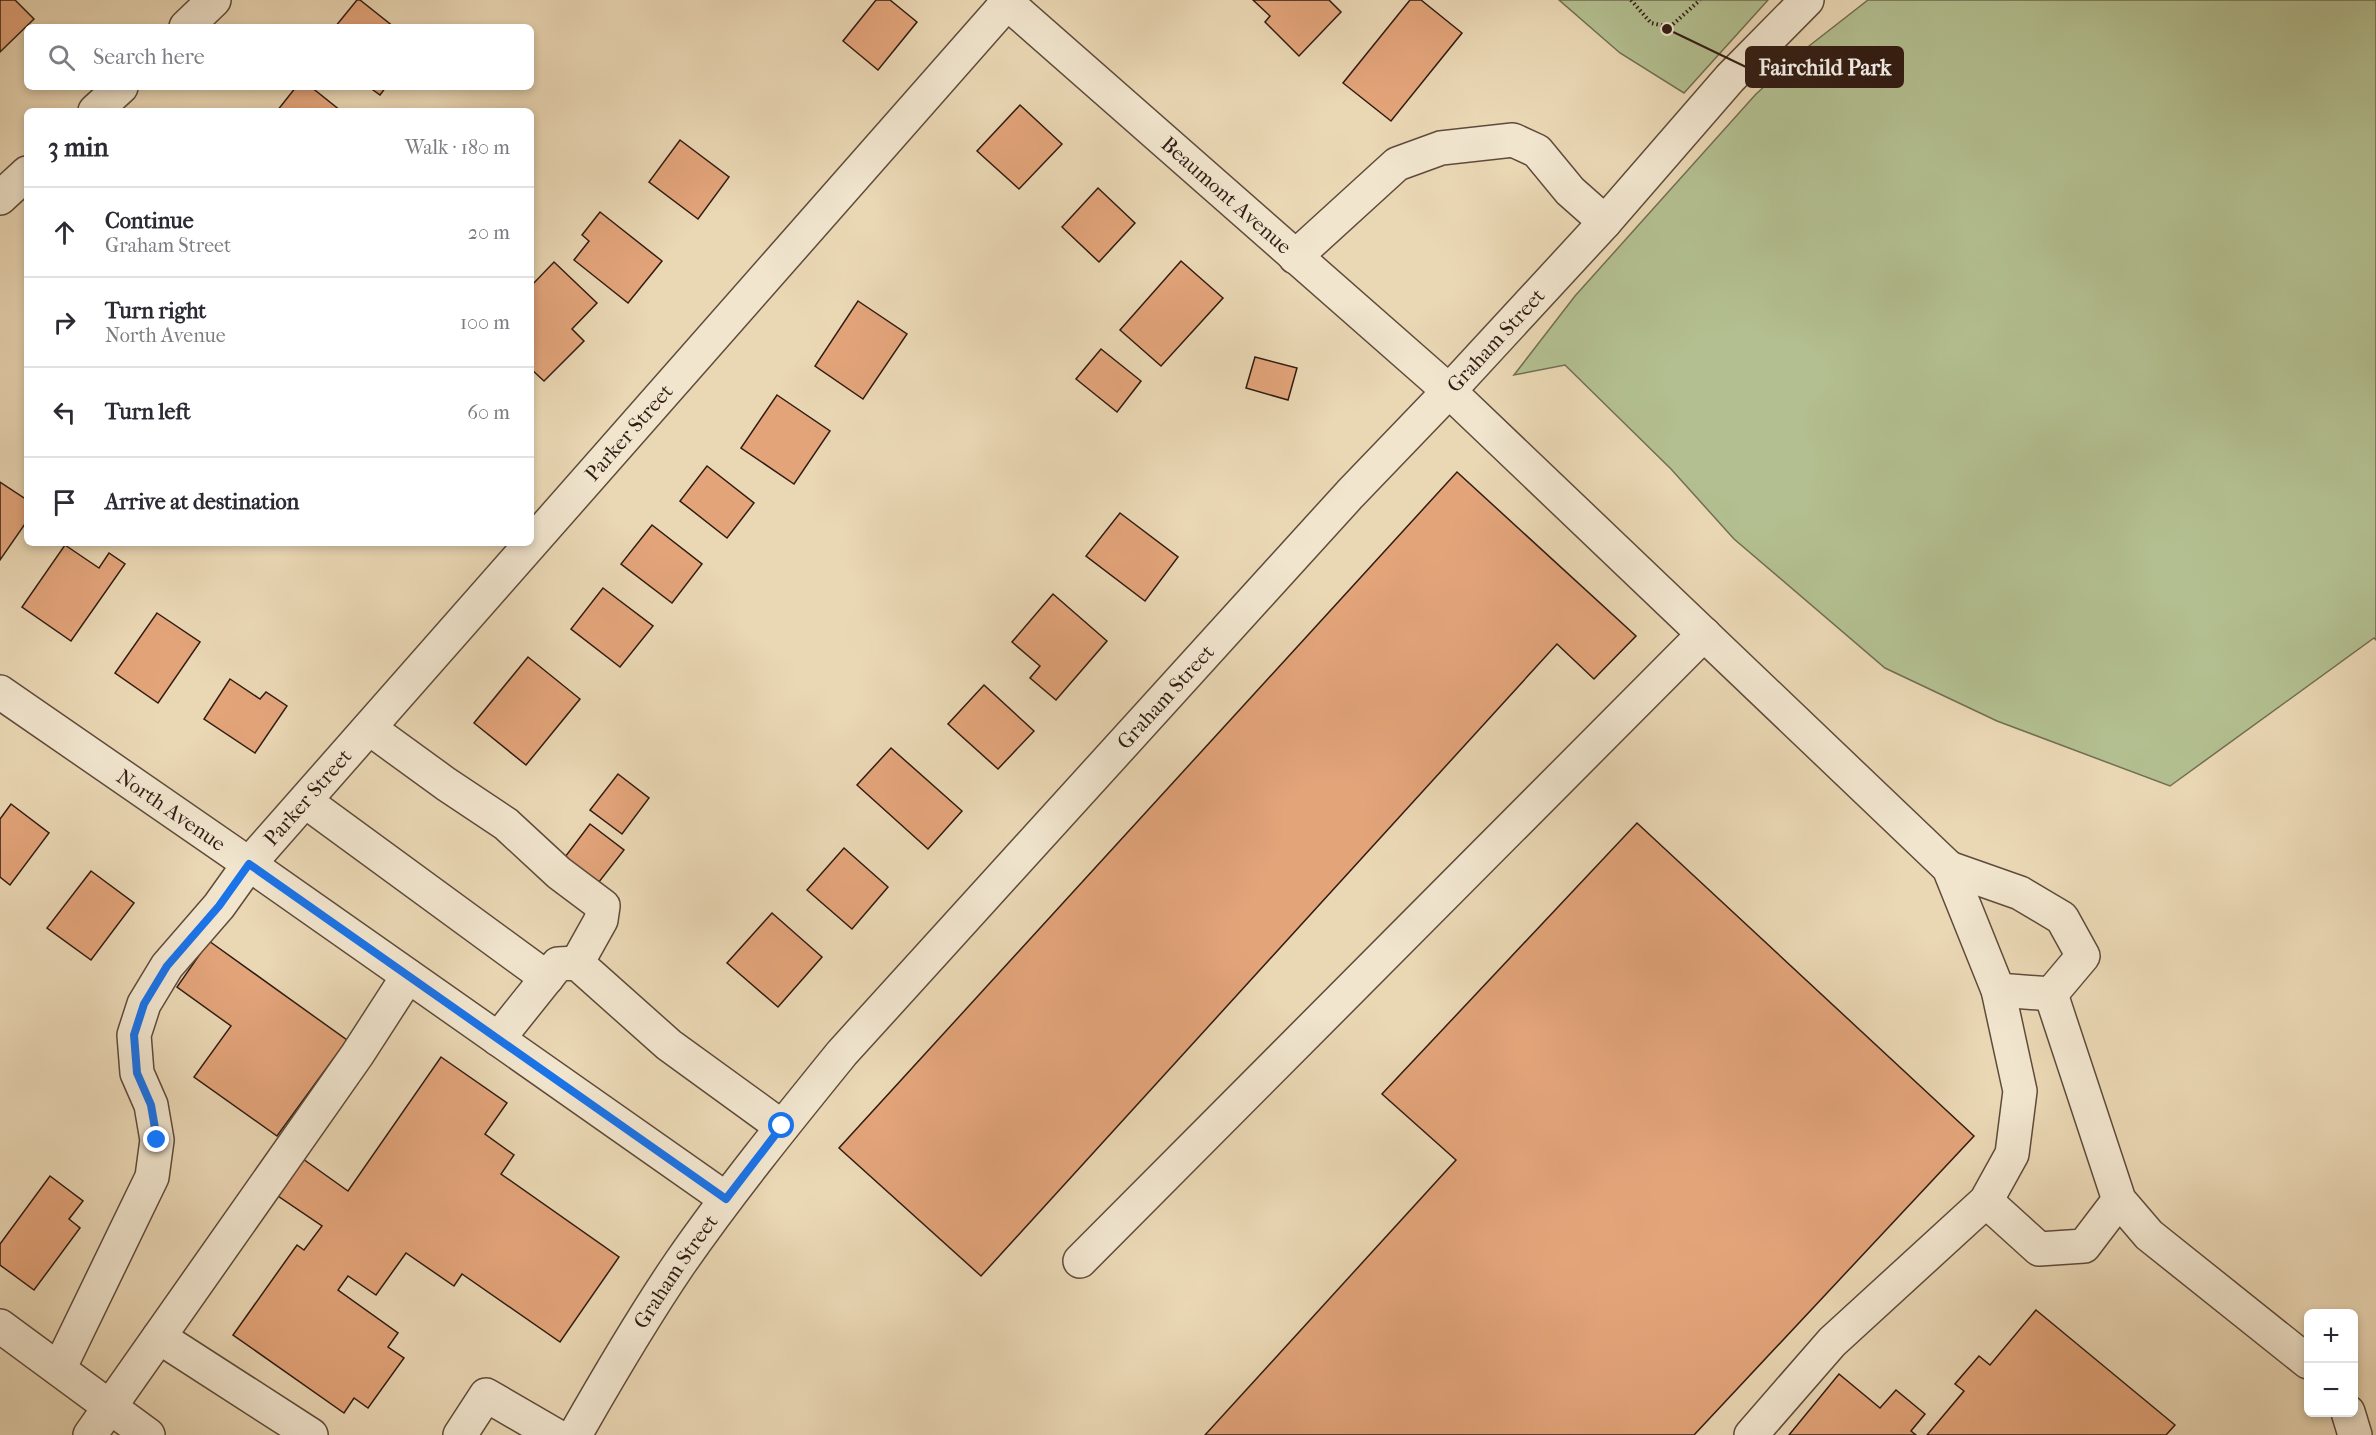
<!DOCTYPE html>
<html lang="en">
<head>
<meta charset="utf-8">
<style>
	body { margin:0; font-family:"IM FELL French Canon",serif; background:#f2f2f3; color:#2b2b33 }
	.controls { position:absolute; right:18px; bottom:18px; display:grid; overflow:hidden; border-radius:9px; box-shadow:0 3px 9px #0003 }
	.controls button { width:54px; height:54px; display:grid; place-items:center; padding:0; border:0; border-bottom:2px solid #e1e1e2; background:#fff; color:#2b2b33; font:30px sans-serif }
	.stop { position:absolute; width:18px; height:18px; margin:-14px; border:4px solid #1a73e8; border-radius:50%; background:#fff }
	.stop.end { background:#1a73e8; border-color:#fff; box-shadow:0 2px 6px #0008 }
	.list { margin:0; padding:0; list-style:none }
	h2 { display:flex; justify-content:space-between; align-items:center; height:78px; margin:0; padding:0 24px; font-size:26px }
	h2 small { font-size:20px; font-weight:400; color:#7c7c81 }
	.list li { display:grid; grid-template-columns:39px 1fr auto; gap:18px; align-items:center; box-sizing:border-box; height:90px; padding:0 24px; border-top:2px solid #e1e1e2 }
	.list b { display:block; font-size:22px; white-space:nowrap }
	.list p { margin:0; font-size:20px; white-space:nowrap; color:#7c7c81 }
	.list em { font-size:20px; font-style:normal; color:#7c7c81 }
	.icon { flex:none; width:33px; height:33px; fill:none; stroke:currentColor; stroke-width:2; stroke-linecap:round; stroke-linejoin:round }
	.map { position:relative; flex:none; width:2376px; height:1435px; overflow:hidden }
	.search { position:absolute; background:#fff; box-shadow:0 3px 9px #0003; left:24px; top:24px; width:510px; height:66px; display:flex; align-items:center; gap:15px; box-sizing:border-box; padding:0 21px; border-radius:9px; color:#7c7c81; font-size:22px }
	.panel { position:absolute; background:#fff; box-shadow:0 3px 9px #0003; left:24px; top:108px; width:510px; height:438px; border-radius:9px }
	.map>svg:first-child { display:block }
	.green { fill:#b3bf90; stroke:#726e52; stroke-width:1.5 }
	.building { fill:#e3a47a; stroke:#311c13; stroke-width:1.5 }
	.lines { fill:none; stroke-linecap:round; stroke-linejoin:round }
	.minor-casing { stroke:#5f4b3b; stroke-width:36 }
	.path { stroke:#311c13; stroke-width:4; stroke-dasharray:1.5 3; stroke-linecap:butt }
	.minor { stroke:#f1e5ce; stroke-width:33 }
	.route { stroke:#1a73e8; stroke-width:8 }
	.labels { text-anchor:middle; dominant-baseline:central; stroke-width:4.5; stroke-linejoin:round; paint-order:stroke }
	.street-label { font-size:21px; fill:#311c13; stroke:#f1e5ce }
	.leader { fill:none; stroke:#311c13; stroke-width:2 }
	.callout-dot { fill:#311c13; stroke:#f1e5ce; stroke-width:2 }
	.callout { fill:#311c13; stroke:#311c13; stroke-width:2 }
	.callout-label { font-size:22px; text-anchor:middle; font-weight:bold; fill:#fff }
</style>
</head>
<body>
<div class="map">
<svg width="2376" height="1435" viewBox="0 0 2376 1435">
	<rect width="100%" height="100%" fill="#ead7b4"/>
	<filter id="stains"><feTurbulence type="fractalNoise" baseFrequency=".00333" numOctaves="4"/><feColorMatrix values="0 0 0 0 .2 0 0 0 0 .09 0 0 0 0 .02 0 0 0 .5 -.17"/></filter>
	<radialGradient id="worn" r=".72"><stop offset=".6" stop-color="#630" stop-opacity="0"/><stop offset="1" stop-color="#630" stop-opacity=".3"/></radialGradient>
	<g class="green">
		<path d="M1559,0H1768L1684,93L1620,53Z"/>
		<path d="M1868,0H2376V640L2374,638L2170,786L1997,721L1885,668L1734,539L1671,469L1565,365L1514,375L1575,296L1756,94L1809,46Z"/>
	</g>
	<g class="building">
		<path d="M0,0H15L34,19L0,52Z"/>
		<path d="M357,0H360L394,27H335Z"/>
		<path d="M876,0H890L917,22L878,70L843,41Z"/>
		<path d="M1253,0H1329L1341,12L1299,56L1265,22L1270,16Z"/>
		<path d="M1410,0H1421L1462,33L1391,121L1343,83Z"/>
		<path d="M296,87H311L341,111H277Z"/>
		<path d="M369,87H386L380,95Z"/>
		<path d="M1020,105L1062,144L1019,189L977,151Z"/>
		<path d="M680,140L729,177L698,219L649,182Z"/>
		<path d="M1098,188L1135,223L1099,262L1062,227Z"/>
		<path d="M600,212L662,261L628,303L574,260L589,241L582,235Z"/>
		<path d="M1181,261L1223,298L1161,366L1120,330Z"/>
		<path d="M554,262L597,303L572,329L584,341L544,381L531,369V286Z"/>
		<path d="M858,301L907,334L863,399L815,366Z"/>
		<path d="M1101,349L1141,381L1117,412L1076,379Z"/>
		<path d="M1255,357L1297,368L1288,400L1246,388Z"/>
		<path d="M777,395L830,431L794,484L741,448Z"/>
		<path d="M707,466L754,503L727,538L680,501Z"/>
		<path d="M1457,472L1636,636L1594,679L1557,644L981,1276L839,1148Z"/>
		<path d="M0,482L27,500V521L0,560Z"/>
		<path d="M1120,513L1178,557L1145,601L1086,556Z"/>
		<path d="M652,525L702,564L672,603L621,564Z"/>
		<path d="M65,545L99,568L109,553L125,564L71,641L22,607Z"/>
		<path d="M603,588L653,626L620,667L571,629Z"/>
		<path d="M1053,594L1107,641L1056,700L1030,678L1040,666L1012,642Z"/>
		<path d="M157,613L200,642L158,703L115,673Z"/>
		<path d="M528,657L580,699L526,765L474,723Z"/>
		<path d="M230,679L260,699L266,692L287,706L255,753L204,719Z"/>
		<path d="M984,685L1034,731L998,769L948,724Z"/>
		<path d="M891,748L962,811L928,849L857,785Z"/>
		<path d="M618,774L649,798L622,834L590,810Z"/>
		<path d="M11,804L49,833L10,885L0,877V819Z"/>
		<path d="M1637,823L1974,1136L1694,1435H1205L1456,1160L1382,1094Z"/>
		<path d="M590,824L624,850L595,887L562,861Z"/>
		<path d="M844,848L888,887L852,929L807,890Z"/>
		<path d="M91,871L134,903L91,960L47,928Z"/>
		<path d="M772,913L822,957L778,1007L727,963Z"/>
		<path d="M209,941L347,1040L277,1136L194,1077L231,1026L177,987Z"/>
		<path d="M441,1057L507,1103L485,1134L514,1155L501,1174L619,1257L560,1342L462,1274L454,1286L406,1253L376,1295L348,1276L338,1290L398,1333L388,1347L404,1358L368,1408L354,1398L344,1413L233,1335L297,1245L304,1250L322,1226L278,1196L303,1159L348,1191Z"/>
		<path d="M50,1176L83,1201L69,1219L80,1228L34,1290L0,1265V1244Z"/>
		<path d="M2036,1310L2175,1425L2166,1435H1927L1964,1391L1955,1384L1979,1356L1990,1365Z"/>
		<path d="M1839,1374L1880,1408L1896,1390L1925,1414L1911,1431L1916,1435H1789Z"/>
	</g>
	<g class="lines">
		<g class="minor-casing">
			<g id="minor">
				<path id="s1" d="M1004,0L1449,391L1949,868L1998,990L2020,1091L2012,1154L1986,1201L1832,1342L1751,1435"/>
				<path d="M186,27L214,0"/>
				<path d="M95,111L121,87"/>
				<path d="M0,198L27,173"/>
				<path d="M1295,257L1397,164L1441,148L1513,140L1537,151L1570,191L1605,222"/>
				<path id="s2" d="M0,692L249,864L726,1199"/>
				<path d="M369,728L446,784L506,824L559,873L603,906L601,920L577,963"/>
				<path d="M305,801L547,978"/>
				<path d="M1949,868L2020,893L2062,918L2083,956L2051,994L1998,990"/>
				<path d="M2051,994L2119,1200L2149,1235L2308,1362"/>
				<path d="M498,1039L558,964L577,963L669,1045L782,1127"/>
				<path d="M1986,1201L2039,1249L2084,1246L2119,1200"/>
				<path d="M1080,1261L1704,634"/>
				<path d="M0,1326L148,1435"/>
				<path d="M159,1337L311,1435"/>
				<path id="s3" d="M59,1369L152,1177L157,1140L151,1105L137,1073L134,1035L144,1004L167,966L219,906L249,864L1007,3"/>
				<path d="M2348,1412L2355,1435"/>
				<path d="M90,1435L357,1055L408,976"/>
				<path d="M460,1435L486,1395L555,1435"/>
				<path id="s4" d="M575,1435C608,1377 642,1319 680,1263C730,1191 786,1122 842,1053L1350,494L1449,391L1605,222L1730,78L1807,0"/>
			</g>
		</g>
		<path class="path" d="M1631,0L1651,23L1670,27L1700,0"/>
		<use href="#minor" class="minor"/>
	</g>
	<g class="lines">
		<path class="route" d="M157,1140L151,1105L137,1073L134,1035L144,1004L167,966L219,906L249,864L726,1199L782,1126"/>
	</g>
	<g class="labels">
		<g class="street-label">
			<text stroke="none"><textPath href="#s1" startOffset="296">Beaumont Avenue</textPath></text>
			<text stroke="none"><textPath href="#s4" startOffset="1434">Graham Street</textPath></text>
			<text stroke="none"><textPath href="#s3" startOffset="1142">Parker Street</textPath></text>
			<text stroke="none"><textPath href="#s4" startOffset="948">Graham Street</textPath></text>
			<text stroke="none"><textPath href="#s3" startOffset="656">Parker Street</textPath></text>
			<text stroke="none"><textPath href="#s2" startOffset="208">North Avenue</textPath></text>
			<text stroke="none"><textPath href="#s4" startOffset="192">Graham Street</textPath></text>
		</g>
	</g>
	<path class="leader" d="M1667 29L1746 67"/>
	<circle class="callout-dot" cx="1667" cy="29" r="6"/>
	<rect class="callout" x="1746" y="47" width="157" height="40" rx="6"/>
	<g class="callout-label">
		<text x="1825" y="75">Fairchild Park</text>
	</g>
	<rect width="100%" height="100%" filter="url(#stains)"/>
	<rect width="100%" height="100%" fill="url(#worn)"/>
</svg>
<div class="controls">
<button>+</button>
<button>−</button>
</div>
<div class="stop" style="left:782px;top:1126px"></div>
<div class="stop end" style="left:157px;top:1140px"></div>
<div class="search"><svg class="icon" aria-label="search" viewBox="0 0 24 24"><circle cx="10" cy="10" r="6"/><path d="M15 15l6 6"/></svg>Search here</div>
<section class="panel">
<h2>3 min<small>Walk · 180 m</small></h2>
<ul class="list">
<li><svg class="icon" aria-label="ahead" viewBox="0 0 24 24"><path d="M12 20V5M6 11l6-6 6 6"/></svg><div><b>Continue</b><p>Graham Street</p></div><em>20 m</em></li>
<li><svg class="icon" aria-label="right" viewBox="0 0 24 24"><path d="M7 20v-9h11M14 6l5 5-5 5"/></svg><div><b>Turn right</b><p>North Avenue</p></div><em>100 m</em></li>
<li><svg class="icon" aria-label="left" viewBox="0 0 24 24"><path d="M17 20v-9H6M10 6l-5 5 5 5"/></svg><div><b>Turn left</b></div><em>60 m</em></li>
<li><svg class="icon" aria-label="arrive" viewBox="0 0 24 24"><path d="M6 21V4h12l-3 4 3 4H6"/></svg><div><b>Arrive at destination</b></div></li>
</ul>
</section>
</div>
</body>
</html>
